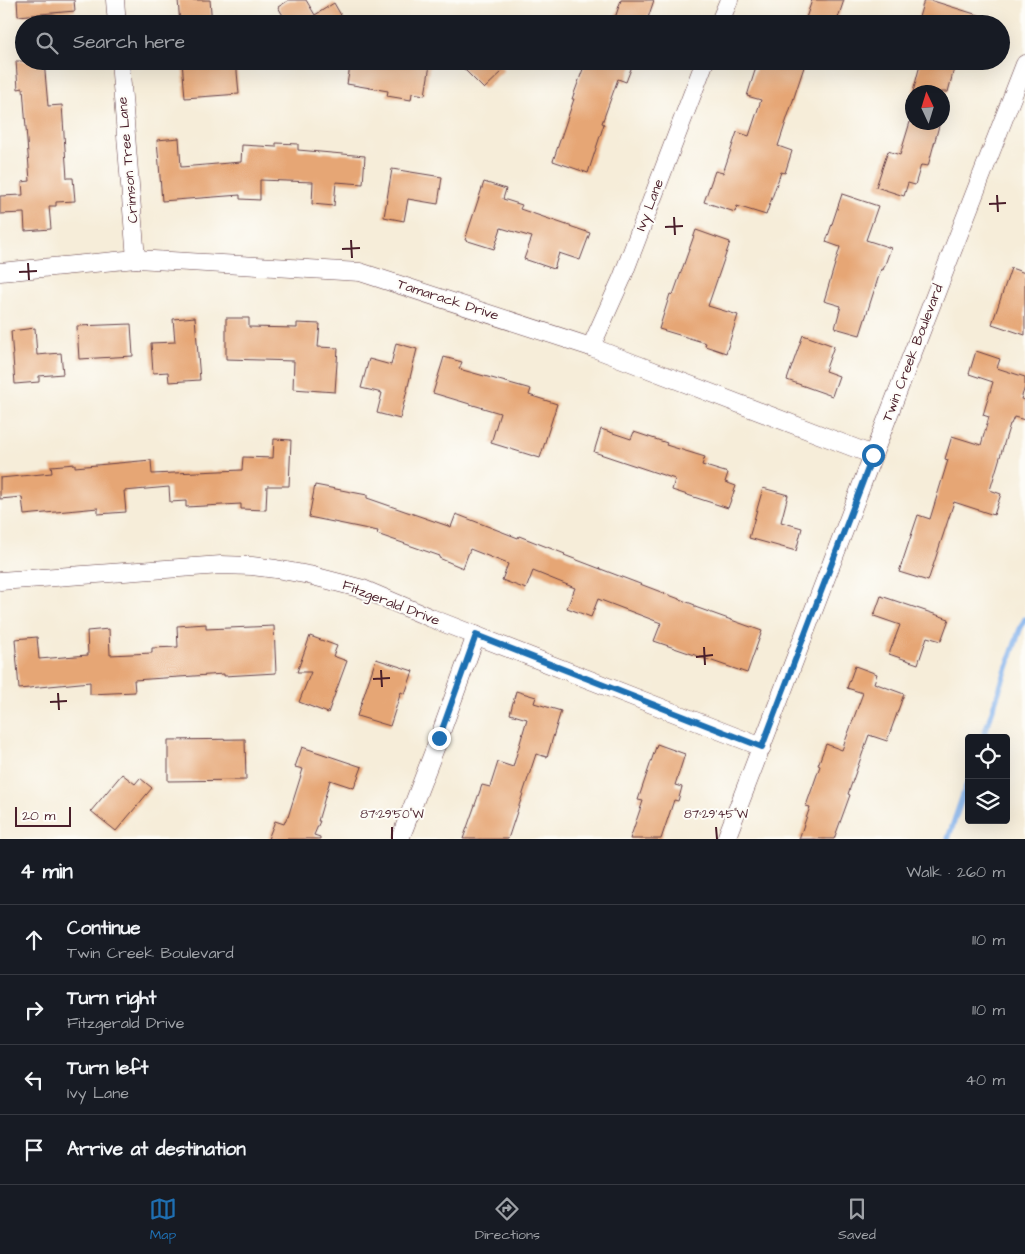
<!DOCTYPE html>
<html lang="en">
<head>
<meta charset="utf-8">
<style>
	body { margin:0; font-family:"Architects Daughter",sans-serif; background:#20242c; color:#f1f3f6 }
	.controls { position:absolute; right:15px; bottom:15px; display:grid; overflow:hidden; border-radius:5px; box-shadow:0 5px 20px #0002 }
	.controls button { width:45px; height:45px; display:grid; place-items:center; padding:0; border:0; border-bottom:1px solid #363941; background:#171b24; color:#f1f3f6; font:25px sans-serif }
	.compass { position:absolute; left:905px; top:85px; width:45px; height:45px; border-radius:50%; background:#171b24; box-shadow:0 5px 20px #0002; rotate:356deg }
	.scale { position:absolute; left:15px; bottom:12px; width:56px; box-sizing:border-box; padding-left:5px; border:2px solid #4a1f2b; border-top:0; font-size:14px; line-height:18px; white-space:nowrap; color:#4a1f2b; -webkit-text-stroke:4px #fdfcf7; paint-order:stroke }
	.stop { position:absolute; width:15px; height:15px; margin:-11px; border:4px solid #1f6fb2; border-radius:50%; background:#fff }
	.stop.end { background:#1f6fb2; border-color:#fff; box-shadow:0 1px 5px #0008 }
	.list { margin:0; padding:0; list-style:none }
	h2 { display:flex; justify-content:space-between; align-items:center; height:65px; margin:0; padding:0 20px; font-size:21px }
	h2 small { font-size:16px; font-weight:400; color:#9ea1a6 }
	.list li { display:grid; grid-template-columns:32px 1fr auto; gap:15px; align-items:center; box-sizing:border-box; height:70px; padding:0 20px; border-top:1px solid #363941 }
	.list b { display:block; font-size:19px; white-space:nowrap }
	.list p { margin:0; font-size:16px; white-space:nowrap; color:#9ea1a6 }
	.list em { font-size:16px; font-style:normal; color:#9ea1a6 }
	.icon { flex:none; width:28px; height:28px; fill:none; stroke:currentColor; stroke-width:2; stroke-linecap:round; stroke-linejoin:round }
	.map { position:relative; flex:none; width:1025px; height:839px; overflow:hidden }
	.search { position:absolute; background:#171b24; box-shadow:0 5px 20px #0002; left:15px; right:15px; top:15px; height:55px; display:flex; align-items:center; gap:12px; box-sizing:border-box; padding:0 18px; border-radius:28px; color:#9ea1a6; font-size:19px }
	.sheet { height:345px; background:#171b24 }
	nav { display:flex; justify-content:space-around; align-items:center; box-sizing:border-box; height:70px; border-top:1px solid #363941; background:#171b24; font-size:14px; color:#9ea1a6 }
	nav a { display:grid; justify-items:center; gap:2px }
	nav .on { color:#1f6fb2 }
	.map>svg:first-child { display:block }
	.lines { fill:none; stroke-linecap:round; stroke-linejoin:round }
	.stream { stroke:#81b1ec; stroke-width:5.5 }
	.building { fill:#e6a674 }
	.street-casing { stroke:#643e45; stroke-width:19 }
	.street { stroke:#fff; stroke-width:18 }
	.route { stroke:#1f6fb2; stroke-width:6 }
	.ticks { fill:none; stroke:#4a1f2b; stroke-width:2 }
	.labels { text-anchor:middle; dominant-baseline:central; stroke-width:4; stroke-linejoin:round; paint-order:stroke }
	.street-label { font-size:14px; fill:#4a1f2b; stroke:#fdfcf7 }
	.ticks-label { font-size:12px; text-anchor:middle; fill:#4a1f2b; stroke:#fdfcf7; stroke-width:4; stroke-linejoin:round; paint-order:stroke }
</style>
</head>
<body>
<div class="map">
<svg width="1025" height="839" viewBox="0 0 1025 839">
	<rect width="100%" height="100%" fill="#fdfcf7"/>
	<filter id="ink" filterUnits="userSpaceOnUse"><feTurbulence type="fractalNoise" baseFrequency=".02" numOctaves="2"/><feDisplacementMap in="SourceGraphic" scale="10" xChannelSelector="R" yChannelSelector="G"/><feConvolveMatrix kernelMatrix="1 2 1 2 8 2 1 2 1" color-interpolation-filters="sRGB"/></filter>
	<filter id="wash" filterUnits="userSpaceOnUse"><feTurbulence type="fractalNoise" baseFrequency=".0096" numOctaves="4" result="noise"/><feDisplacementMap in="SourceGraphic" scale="20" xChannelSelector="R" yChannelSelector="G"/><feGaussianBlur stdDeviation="1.12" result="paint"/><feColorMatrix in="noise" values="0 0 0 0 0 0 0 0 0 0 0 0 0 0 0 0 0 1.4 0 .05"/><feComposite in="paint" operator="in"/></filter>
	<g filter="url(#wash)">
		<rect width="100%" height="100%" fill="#f6edd9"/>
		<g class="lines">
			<g class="stream">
				<path d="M983,738L1020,629L1025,619"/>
				<path d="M948,839L969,778"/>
			</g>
		</g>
		<g id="blocks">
			<g class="building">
				<path d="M17,0H74L75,11L18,16Z"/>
				<path d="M178,0H210L212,24H180Z"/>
				<path d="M289,0H306L315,15L334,3L346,24H288L278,7Z"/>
				<path d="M621,0H654L646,24H622L614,21Z"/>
				<path d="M812,0H844L836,24H804Z"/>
				<path d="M924,0H930L994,20V24H917Z"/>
				<path d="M16,61H44L48,106L62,105L67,178H73L75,201L56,202V206H49L51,229L25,231L24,213L0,214V196L23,195L22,182L30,181L23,88L18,89Z"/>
				<path d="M182,61H236L239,94L185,98Z"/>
				<path d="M351,61H408L430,65L425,95L412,93L411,100L387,96L388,91L347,84Z"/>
				<path d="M456,61H495L504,70L484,89Z"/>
				<path d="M586,61H634L626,82L618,79L602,123L604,124L588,173L553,161L574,99H572Z"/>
				<path d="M758,61H806L778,146L792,151L785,173L781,172L766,215L737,206L735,212L704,202L715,171L723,173L737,132L749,136L761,100L747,96Z"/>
				<path d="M921,61H956L948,92H913Z"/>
				<path d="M910,122H940L928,166L921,165L915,185L908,183L904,196L876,187L888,151L900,155Z"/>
				<path d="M179,138L181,167L241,162L242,145L276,147V143L298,144V150L365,156L363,184L336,182L334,206L312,204L313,182L260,180V200L240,199V195L162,201L157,140Z"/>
				<path d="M392,169L442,177L438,204L408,199L404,221L384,217Z"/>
				<path d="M484,182L506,189L503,199L522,205L520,209L590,233L580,260L559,253L554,269L524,259L532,237L501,228L494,249L465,240Z"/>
				<path d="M842,194L878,206L866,240L891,248L883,270L881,269L860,335L835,328L841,306L824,301L840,247L826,242Z"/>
				<path d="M696,230L730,242L708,306L738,315L726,353L705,346L706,343L659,329L670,294L673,295Z"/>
				<path d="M1011,268L1025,273V335L992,324Z"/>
				<path d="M195,317L200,380L169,382L168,372L153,373L151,343L175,342L173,319Z"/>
				<path d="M226,318H249V327L297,328V323L320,324L318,347L338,348L335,392L293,389L294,361L226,359Z"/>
				<path d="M131,324L133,356L79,359L77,326Z"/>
				<path d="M35,328L37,355L61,353L63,374L39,376V382L15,384L11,331Z"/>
				<path d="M803,335L834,346L825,371L839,376L832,396L787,380Z"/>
				<path d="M396,343L417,349L400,419L377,413L382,393L361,388L369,359L391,365Z"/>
				<path d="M976,351L1000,359L997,368L1025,377V387L1021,399L1025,400V420L1014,417L1011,424H1010L990,490L1001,494L994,515L954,502L928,581L899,572L918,515L930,519L948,460L945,459L952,436L981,445L989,417L983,415L993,382L969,374Z"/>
				<path d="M444,357L462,362L459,369L531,389L529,395L557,404L540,458L491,443L500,413L433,393Z"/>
				<path d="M601,429L631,439L634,432L667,443L666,445L705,457L702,465L728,473L725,482L736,486L728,508L672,490L675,479L594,452Z"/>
				<path d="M274,439L291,440L289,486H267L266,510L241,509V504L186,507V501L170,502L169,487L124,491L126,512L98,514V508L24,515L22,497L0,499V478L52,473L51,466L75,464V467L151,460L152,474L242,470L243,457L273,458Z"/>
				<path d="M315,485L367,495V498L451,527L456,514L518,538L519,536L565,554L564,555L695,605V607L762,631L747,673L654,641L661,623L598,599L591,617L567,608L575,588L533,571L526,589L502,580L508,564L470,549L463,568L439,558L440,556L377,534L378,531L309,517Z"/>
				<path d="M763,488L788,495L781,522L802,528L796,551L749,538Z"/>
				<path d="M881,596L949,619L941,641L927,637L918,664L889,654L900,625L874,616Z"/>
				<path d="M206,624V629L274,626L276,673L224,676V674L134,680L135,692L90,694V682L19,689L15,639L37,637L39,659L88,655L87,631L109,629L110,655L152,653V648L178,647L177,626Z"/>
				<path d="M310,636L337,646L333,656L347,661L328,713L299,702L311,672H297Z"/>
				<path d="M376,659L413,671L405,694L401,692L390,726L357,716Z"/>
				<path d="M855,666L877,674L874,683L904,694L887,741L869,735L848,794L850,795L834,839H799L810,807L806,806L820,766L818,765L826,744L842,750L863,693L847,688Z"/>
				<path d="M516,691L536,697L534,703L561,711L547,757L536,754L508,839H463L482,785L490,787L498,762L513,767L527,719L510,714Z"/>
				<path d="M245,739L246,780L168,781V740Z"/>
				<path d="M657,744L685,754L675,785L682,787L678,801L674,800L661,839H630L643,801L638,800Z"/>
				<path d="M302,747L362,767L354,788L330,780L318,821H320L314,835L320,837V839H268L275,821L284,824L287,817H288L303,769L295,767Z"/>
				<path d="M122,774L135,784L140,778L152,788L116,831L91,811Z"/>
			</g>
		</g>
	</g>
	<g filter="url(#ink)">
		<use href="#blocks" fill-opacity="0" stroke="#643e45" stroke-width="1"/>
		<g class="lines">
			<g class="street-casing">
				<g id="street">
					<path d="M115,0L117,24"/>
					<path d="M719,24L729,0"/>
					<path d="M120,61L136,259"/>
					<path d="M0,272L136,259L360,272L591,347L873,455"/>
					<path d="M591,347L622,278L705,61"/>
					<path d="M0,581L221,565L252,566L276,569L309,575L363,589L431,618L762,747"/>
					<path d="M400,839L439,738L476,635"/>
					<path d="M726,839L873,455L1025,64"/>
				</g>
			</g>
			<use href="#street" class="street"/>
		</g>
	</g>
	<g class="lines" filter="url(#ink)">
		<path class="route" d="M439,738L476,635L762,747L873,455"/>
	</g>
	<path class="ticks" d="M997,195L998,212M989,204L1006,203M674,217L675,235M665,227L683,226M351,240L352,258M342,249L360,248M28,263L29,280M19,272L37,271M704,647L705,665M696,657L713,655M381,670L382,687M373,679L390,678M58,693L59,710M50,702L67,701M392,827V839M716,827L717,839"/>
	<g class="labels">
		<g class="street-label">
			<text transform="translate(128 160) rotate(-95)">Crimson Tree Lane</text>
			<text transform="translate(650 205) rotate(-69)">Ivy Lane</text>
			<text transform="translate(448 300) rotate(18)">Tamarack Drive</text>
			<text transform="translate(913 353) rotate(-69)">Twin Creek Boulevard</text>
			<text transform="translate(391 603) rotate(21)">Fitzgerald Drive</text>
		</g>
	</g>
	<g class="ticks-label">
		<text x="392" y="818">87°29'50"W</text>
		<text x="716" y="818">87°29'45"W</text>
	</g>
</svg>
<div class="controls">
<button><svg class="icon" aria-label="locate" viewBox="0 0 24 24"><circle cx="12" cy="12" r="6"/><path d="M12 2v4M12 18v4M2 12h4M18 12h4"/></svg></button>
<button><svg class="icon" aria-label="layers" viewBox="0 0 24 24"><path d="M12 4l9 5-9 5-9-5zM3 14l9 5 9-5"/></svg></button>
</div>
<svg class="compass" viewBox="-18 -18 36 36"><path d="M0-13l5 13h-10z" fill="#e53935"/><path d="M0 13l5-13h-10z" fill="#9ea1a6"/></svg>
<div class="scale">20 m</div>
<div class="stop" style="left:873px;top:455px"></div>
<div class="stop end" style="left:439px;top:738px"></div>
<div class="search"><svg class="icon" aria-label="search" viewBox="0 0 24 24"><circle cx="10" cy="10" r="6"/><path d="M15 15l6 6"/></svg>Search here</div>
</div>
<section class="sheet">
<h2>4 min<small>Walk · 260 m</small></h2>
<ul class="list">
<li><svg class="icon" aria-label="ahead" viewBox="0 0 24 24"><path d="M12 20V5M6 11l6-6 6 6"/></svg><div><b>Continue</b><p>Twin Creek Boulevard</p></div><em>110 m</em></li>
<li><svg class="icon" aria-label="right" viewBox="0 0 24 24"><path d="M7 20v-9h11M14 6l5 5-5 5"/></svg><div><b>Turn right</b><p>Fitzgerald Drive</p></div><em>110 m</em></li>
<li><svg class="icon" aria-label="left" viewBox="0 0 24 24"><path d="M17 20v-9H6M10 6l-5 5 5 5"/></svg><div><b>Turn left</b><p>Ivy Lane</p></div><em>40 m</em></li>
<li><svg class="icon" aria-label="arrive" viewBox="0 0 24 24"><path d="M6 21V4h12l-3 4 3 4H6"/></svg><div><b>Arrive at destination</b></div></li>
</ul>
</section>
<nav>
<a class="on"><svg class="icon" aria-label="map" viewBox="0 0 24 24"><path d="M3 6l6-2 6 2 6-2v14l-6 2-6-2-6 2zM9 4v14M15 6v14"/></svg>Map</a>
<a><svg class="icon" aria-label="directions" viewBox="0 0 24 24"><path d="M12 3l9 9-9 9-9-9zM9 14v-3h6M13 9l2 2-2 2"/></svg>Directions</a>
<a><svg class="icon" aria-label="saved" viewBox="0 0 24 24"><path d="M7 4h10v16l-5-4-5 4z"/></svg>Saved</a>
</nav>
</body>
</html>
